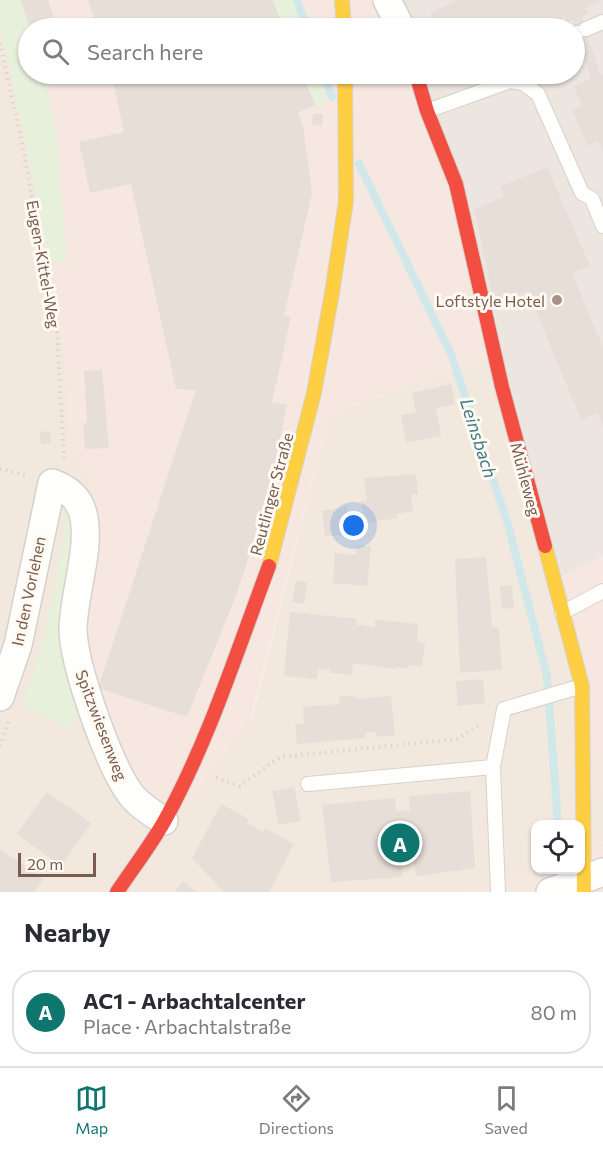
<!DOCTYPE html>
<html lang="en">
<head>
<meta charset="utf-8">
<style>
	body { margin:0; font-family:Commissioner,sans-serif; background:#f7f7f7; color:#2b2b33 }
	.controls { position:absolute; right:18px; bottom:18px; display:grid; overflow:hidden; border-radius:12px; box-shadow:0 2px 4px #0004 }
	.controls button { width:54px; height:54px; display:grid; place-items:center; padding:0; border:0; border-bottom:2px solid #e1e1e2; background:#fff; color:#2b2b33; font:30px sans-serif }
	.scale { position:absolute; left:18px; bottom:15px; width:78px; box-sizing:border-box; padding-left:6px; border:3px solid #7a5c4d; border-top:0; font-size:16px; line-height:21px; white-space:nowrap; color:#7a5c4d; -webkit-text-stroke:4px #fffaf3; paint-order:stroke }
	.you { position:absolute; left:354px; top:526px; width:21px; height:21px; margin:-15px; border:4px solid #fff; border-radius:50%; background:#1a73e8; box-shadow:0 0 0 9px #1a73e833 }
	.badge { display:grid; place-items:center; width:39px; height:39px; border-radius:50%; background:#0f766e; color:#fff; font-size:20px; font-weight:700 }
	.pin { position:absolute; translate:-50% -50%; border:3px solid #fff; box-shadow:0 2px 6px #0006 }
	.list { margin:0; padding:0; list-style:none }
	h2 { display:flex; justify-content:space-between; align-items:center; height:78px; margin:0; padding:0 24px; font-size:26px }
	h2 small { font-size:20px; font-weight:400; color:#7c7c81 }
	.list li { display:grid; grid-template-columns:39px 1fr auto; gap:18px; align-items:center; box-sizing:border-box; height:84px; margin:0 12px 12px; padding:0 12px; border:2px solid #e1e1e2; border-radius:24px }
	.list b { display:block; font-size:22px; white-space:nowrap }
	.list p { margin:0; font-size:20px; white-space:nowrap; color:#7c7c81 }
	.list em { font-size:20px; font-style:normal; color:#7c7c81 }
	.icon { flex:none; width:33px; height:33px; fill:none; stroke:currentColor; stroke-width:2; stroke-linecap:round; stroke-linejoin:round }
	.map { position:relative; flex:none; width:603px; height:892px; overflow:hidden }
	.search { position:absolute; background:#fff; box-shadow:0 2px 4px #0004; left:18px; right:18px; top:18px; height:66px; display:flex; align-items:center; gap:15px; box-sizing:border-box; padding:0 21px; border-radius:33px; color:#7c7c81; font-size:22px }
	.sheet { height:174px; background:#fff }
	nav { display:flex; justify-content:space-around; align-items:center; box-sizing:border-box; height:84px; border-top:2px solid #e1e1e2; background:#fff; font-size:16px; color:#7c7c81 }
	nav a { display:grid; justify-items:center; gap:3px }
	nav .on { color:#0f766e }
	.map>svg:first-child { display:block }
	.residential { fill:#f2e8de }
	.commercial { fill:#f6e8e1 }
	.industrial { fill:#ede5e0 }
	.green { fill:#e7f0db }
	.lines { fill:none; stroke-linecap:round; stroke-linejoin:round }
	.stream { stroke:#d0e8ea; stroke-width:8 }
	.building { fill:#e6ded7 }
	.lane-casing { stroke:#d7d1cb; stroke-width:16 }
	.street-casing { stroke:#d7d1cb; stroke-width:30 }
	.slow-casing { stroke:#d9d2cb; stroke-width:16 }
	.jam-casing { stroke:#d9d2cb; stroke-width:16 }
	.path { stroke:#dcd5d0; stroke-width:4; stroke-dasharray:1.5 4.5; stroke-linecap:butt }
	.lane { stroke:#fefefd; stroke-width:14 }
	.street { stroke:#fefefd; stroke-width:27 }
	.slow { stroke:#ffcf43; stroke-width:14 }
	.jam { stroke:#f24e42; stroke-width:14 }
	.poi-dot { fill:#a69286; stroke:#fffaf3; stroke-width:2 }
	.labels { text-anchor:middle; dominant-baseline:central; stroke-width:6; stroke-linejoin:round; paint-order:stroke }
	.street-label { font-size:16px; fill:#7a5c4d; stroke:#fffaf3 }
	.poi-label { font-size:16px; fill:#7a5c4d; stroke:#fffaf3; text-anchor:end }
	.water-label { font-size:18px; font-style:italic; fill:#437c86; stroke:#fffaf3 }
</style>
</head>
<body>
<div class="map">
<svg width="603" height="892" viewBox="0 0 603 892">
	<rect width="100%" height="100%" fill="#f9f5f0"/>
	<path class="residential" d="M0,24L21,118L60,322L69,387L70,443L89,479L95,498L96,530L252,717L330,414L498,355L560,577L603,792V842L581,850L580,824H536L535,867L468,892H0Z"/>
	<g class="commercial">
		<path d="M0,0H394L402,28H28V74H415L498,355L330,414L251,717L164,837L100,703L85,634L96,530L95,498L89,479L70,443L69,387L60,322L21,118L0,24Z"/>
		<path d="M603,556V792L560,577Z"/>
		<path d="M603,842V892H468L535,867L536,870H580L581,850Z"/>
	</g>
	<path class="industrial" d="M394,0H603V556L560,577L415,74H574V28H402Z"/>
	<g class="green">
		<path d="M0,0H21L30,28L28,74H44L56,133L67,261L50,263L0,24Z"/>
		<path d="M272,0H294L304,28H284Z"/>
		<path d="M302,74H320L326,106L315,105Z"/>
		<path d="M66,515L74,517L86,715L65,727L22,705C45,644 58,580 66,515Z"/>
	</g>
	<g class="lines">
		<g class="stream">
			<path d="M297,0L307,28"/>
			<path d="M323,74L332,97"/>
			<path d="M359,164L451,354L507,521L547,676L558,824"/>
		</g>
	</g>
	<g class="building">
		<path d="M21,0H48L57,28H30Z"/>
		<path d="M88,0H272L284,28H98Z"/>
		<path d="M458,0H602L585,8L588,13L582,16L600,75L603,74V152L598,141L587,146L572,110L582,106L574,86L591,79L573,20L568,22L565,17L539,28H437L430,13Z"/>
		<path d="M114,74H302L315,105L298,113L303,126L312,193L284,316L291,317L272,402L287,405L275,463L249,556L235,598L187,717L98,688L196,390L176,389L131,184L90,193L79,142L124,132L113,82H117Z"/>
		<path d="M313,114H323L322,126L312,125Z"/>
		<path d="M547,167L590,266L572,273L603,348V427L597,413L581,420L528,291L495,306L474,209L504,197L500,187Z"/>
		<path d="M102,370L109,448L85,449L83,423H87L84,371Z"/>
		<path d="M451,384L455,404L436,408L441,436L406,443L401,415L416,412L412,393Z"/>
		<path d="M50,431L51,443L41,444L40,432Z"/>
		<path d="M416,474L418,494L411,495L413,511L397,514L398,518L364,523L361,501L367,500L364,478Z"/>
		<path d="M347,507L350,535L325,536L322,511Z"/>
		<path d="M357,545L371,546L367,586L333,583L335,553L356,555Z"/>
		<path d="M486,557L492,627H499L502,670L460,673L455,559Z"/>
		<path d="M296,580L307,582L304,604L292,602Z"/>
		<path d="M512,585L514,608L502,609L500,586Z"/>
		<path d="M290,612L357,619L356,625L375,627V620L418,624L417,642L425,643L422,666L408,665V668L395,667L394,669L353,663L352,675L330,673V670L318,669L317,679L284,676Z"/>
		<path d="M483,679L485,703L458,706L456,681Z"/>
		<path d="M355,696L356,699L391,696L395,735L377,737L376,732L365,733V738L297,744L295,725L304,724L303,707L340,704L339,697Z"/>
		<path d="M294,787L301,821L279,825L272,791Z"/>
		<path d="M470,791L475,868L416,876L414,862L401,863L402,877L331,882L322,805L395,798L396,811L410,810L409,796Z"/>
		<path d="M47,792L91,823L61,866L17,834Z"/>
		<path d="M221,804L249,819L247,823L263,832L265,828L294,844L269,892H224L192,858Z"/>
		<path d="M0,849L43,879L34,892H0Z"/>
		<path d="M183,881L197,892H175Z"/>
	</g>
	<g class="lines">
		<g class="lane-casing">
			<g id="lane">
				<path d="M586,29L603,22"/>
				<path d="M574,34L577,33"/>
				<path d="M427,111L510,81L523,83L538,94L582,193L592,199L603,226"/>
				<path d="M562,613L603,591"/>
				<path d="M493,767L498,892"/>
				<path d="M308,784L493,767L504,709L582,686"/>
			</g>
		</g>
		<g class="street-casing">
			<g id="street">
				<path d="M387,0L401,28"/>
				<path d="M0,697L18,645L52,483C69,489 81,500 84,518C90,550 74,594 73,628C73,664 108,762 129,792C137,804 152,813 164,821"/>
				<path d="M550,892L603,872"/>
			</g>
		</g>
		<g class="slow-casing">
			<g id="slow">
				<path d="M342,0L344,28"/>
				<path d="M545,546L582,686L584,892"/>
				<path d="M269,566L314,393L332,293L346,201L345,74"/>
			</g>
		</g>
		<g class="jam-casing">
			<g id="jam">
				<path d="M416,74L427,111L456,184L502,387L545,546"/>
				<path d="M117,892C133,868 151,845 165,820C209,740 237,651 269,566"/>
			</g>
		</g>
		<g class="path">
			<path d="M0,43L22,143L57,332L64,459"/>
			<path d="M0,469L28,476"/>
			<path d="M0,746L9,720"/>
			<path d="M216,778L240,786L280,757L457,739L480,724"/>
		</g>
		<use href="#lane" class="lane"/>
		<use href="#street" class="street"/>
		<use href="#slow" class="slow"/>
		<use href="#jam" class="jam"/>
	</g>
	<circle class="poi-dot" cx="557" cy="300" r="6"/>
	<g class="labels">
		<g class="street-label">
			<text transform="translate(44 264) rotate(80)">Eugen-Kittel-Weg</text>
			<text transform="translate(526 479) rotate(75)">Mühleweg</text>
			<text transform="translate(271 494) rotate(-75)">Reutlinger Straße</text>
			<text transform="translate(28 591) rotate(-78)">In den Vorlehen</text>
			<text transform="translate(102 725) rotate(69)">Spitzwiesenweg</text>
		</g>
		<g class="poi-label">
			<text x="545" y="300">Loftstyle Hotel</text>
		</g>
		<g class="water-label">
			<text transform="translate(479 438) rotate(72)">Leinsbach</text>
		</g>
	</g>
</svg>
<div class="controls">
<button><svg class="icon" aria-label="locate" viewBox="0 0 24 24"><circle cx="12" cy="12" r="6"/><path d="M12 2v4M12 18v4M2 12h4M18 12h4"/></svg></button>
</div>
<div class="scale">20 m</div>
<div class="you"></div>
<div class="pin badge" style="left:400px;top:843px">A</div>
<div class="search"><svg class="icon" aria-label="search" viewBox="0 0 24 24"><circle cx="10" cy="10" r="6"/><path d="M15 15l6 6"/></svg>Search here</div>
</div>
<section class="sheet">
<h2>Nearby<small></small></h2>
<ul class="list">
<li><span class="badge">A</span><div><b>AC1 - Arbachtalcenter</b><p>Place · Arbachtalstraße</p></div><em>80 m</em></li>
</ul>
</section>
<nav>
<a class="on"><svg class="icon" aria-label="map" viewBox="0 0 24 24"><path d="M3 6l6-2 6 2 6-2v14l-6 2-6-2-6 2zM9 4v14M15 6v14"/></svg>Map</a>
<a><svg class="icon" aria-label="directions" viewBox="0 0 24 24"><path d="M12 3l9 9-9 9-9-9zM9 14v-3h6M13 9l2 2-2 2"/></svg>Directions</a>
<a><svg class="icon" aria-label="saved" viewBox="0 0 24 24"><path d="M7 4h10v16l-5-4-5 4z"/></svg>Saved</a>
</nav>
</body>
</html>
